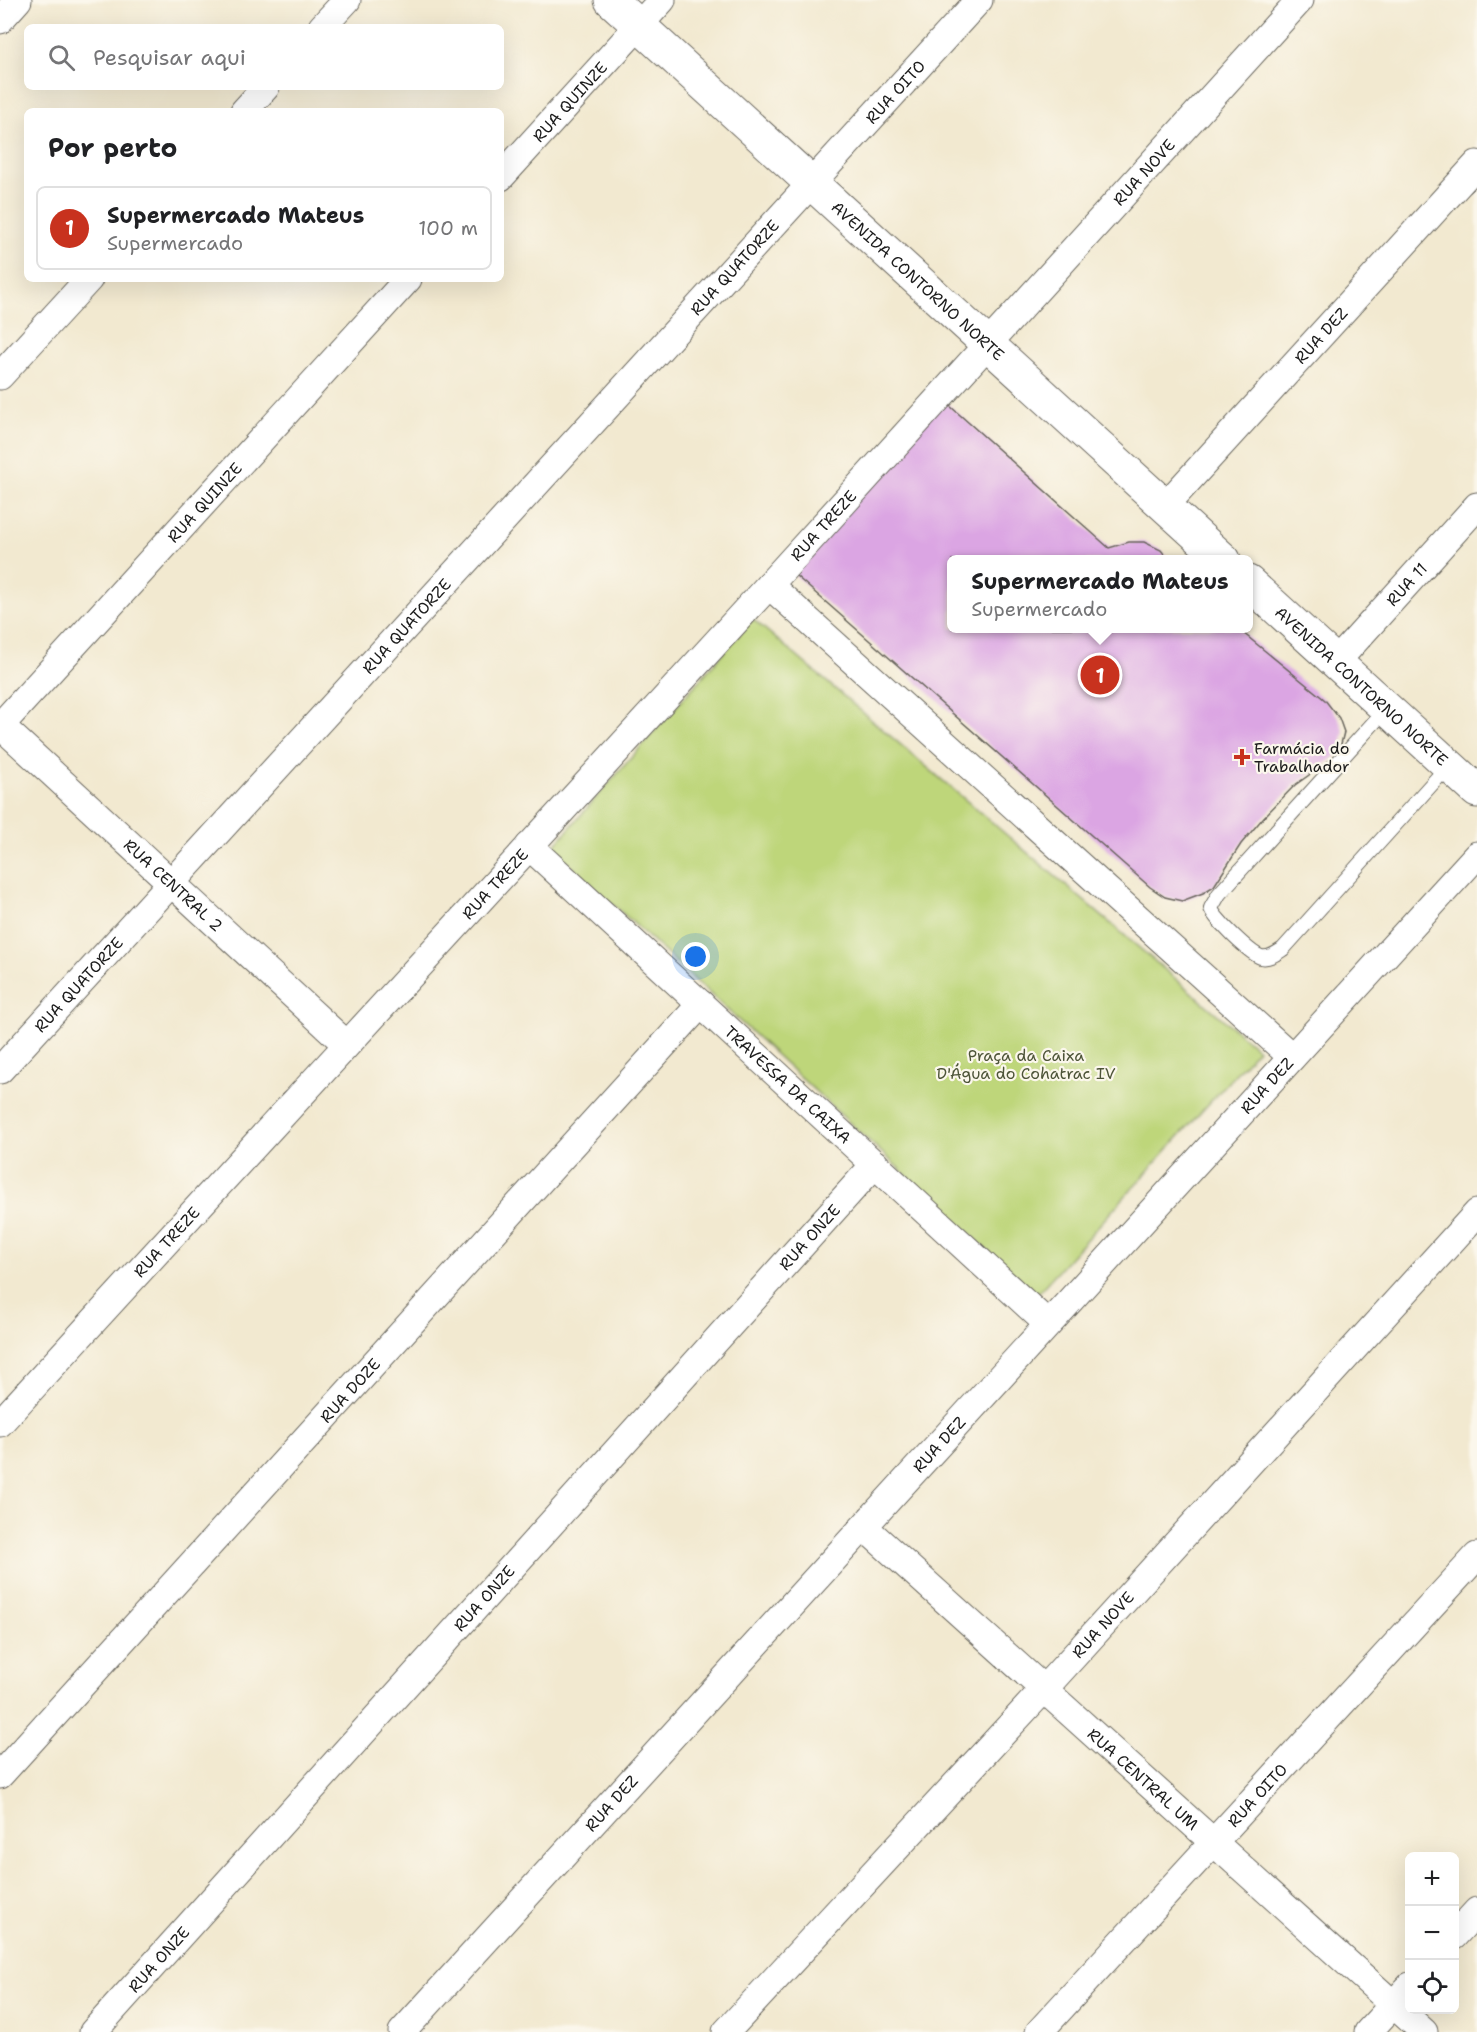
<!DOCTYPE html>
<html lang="pt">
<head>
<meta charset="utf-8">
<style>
	body { margin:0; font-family:"Shantell Sans",sans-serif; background:#f6f6f6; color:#202124 }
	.controls { position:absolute; right:18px; bottom:18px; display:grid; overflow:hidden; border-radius:9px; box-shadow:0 6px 24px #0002 }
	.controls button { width:54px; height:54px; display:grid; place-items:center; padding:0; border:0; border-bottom:2px solid #e0e0e0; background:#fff; color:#202124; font:30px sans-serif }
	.you { position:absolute; left:696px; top:957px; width:21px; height:21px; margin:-15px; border:4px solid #fff; border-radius:50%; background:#1a73e8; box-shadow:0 0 0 9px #1a73e833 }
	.badge { display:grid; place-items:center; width:39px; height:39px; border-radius:50%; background:#c8321e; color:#fff; font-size:20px; font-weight:700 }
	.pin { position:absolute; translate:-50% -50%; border:3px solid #fff; box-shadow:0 2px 6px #0006 }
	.popup { position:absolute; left:947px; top:555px; width:306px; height:78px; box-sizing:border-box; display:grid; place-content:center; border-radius:9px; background:#fff; filter:drop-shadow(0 2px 4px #0005); font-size:20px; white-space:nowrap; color:#757577 }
	.popup b { font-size:22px; color:#202124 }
	.popup::after { content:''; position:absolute; left:50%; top:100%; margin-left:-12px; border:12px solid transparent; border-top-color:#fff }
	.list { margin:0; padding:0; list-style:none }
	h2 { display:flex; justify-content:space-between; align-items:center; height:78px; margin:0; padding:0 24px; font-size:26px }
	h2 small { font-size:20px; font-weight:400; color:#757577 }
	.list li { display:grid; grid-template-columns:39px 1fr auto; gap:18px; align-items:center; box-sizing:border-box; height:84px; margin:0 12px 12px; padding:0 12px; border:2px solid #e0e0e0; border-radius:9px }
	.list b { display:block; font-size:22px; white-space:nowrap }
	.list p { margin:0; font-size:20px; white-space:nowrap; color:#757577 }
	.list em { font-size:20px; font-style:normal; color:#757577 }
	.icon { flex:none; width:33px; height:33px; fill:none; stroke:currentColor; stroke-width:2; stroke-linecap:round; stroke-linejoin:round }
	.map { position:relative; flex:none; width:1477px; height:2032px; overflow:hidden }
	.search { position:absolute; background:#fff; box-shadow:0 6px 24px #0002; left:24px; top:24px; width:480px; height:66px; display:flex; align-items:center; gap:15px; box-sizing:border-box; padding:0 21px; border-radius:9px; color:#757577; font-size:22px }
	.panel { position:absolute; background:#fff; box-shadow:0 6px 24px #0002; left:24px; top:108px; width:480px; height:174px; border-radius:9px }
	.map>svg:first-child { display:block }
	.green { fill:#bed67a; stroke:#6d794b; stroke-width:1.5 }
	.building { fill:#dba5e3 }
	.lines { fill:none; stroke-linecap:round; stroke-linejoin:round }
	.service-casing { stroke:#67645b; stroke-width:16 }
	.minor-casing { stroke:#67645b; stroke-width:29 }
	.tertiary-casing { stroke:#67645b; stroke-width:35 }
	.service { stroke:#fff; stroke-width:14 }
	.minor { stroke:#fff; stroke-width:27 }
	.tertiary { stroke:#fff; stroke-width:33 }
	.poi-dot { fill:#c8321e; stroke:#fbf7ec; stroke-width:2 }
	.labels { text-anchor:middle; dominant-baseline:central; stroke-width:4.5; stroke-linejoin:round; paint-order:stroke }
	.street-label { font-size:16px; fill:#1c1c1c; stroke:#fbf7ec }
	.poi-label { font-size:16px; fill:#1c1c1c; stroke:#fbf7ec; text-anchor:start }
	.park-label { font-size:16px; fill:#4d5438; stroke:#fbf7ec }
</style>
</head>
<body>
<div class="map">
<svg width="1477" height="2032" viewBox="0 0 1477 2032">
	<rect width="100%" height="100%" fill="#fbf7ec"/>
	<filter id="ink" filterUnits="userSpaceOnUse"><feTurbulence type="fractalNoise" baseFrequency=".0167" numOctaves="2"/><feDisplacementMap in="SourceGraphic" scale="12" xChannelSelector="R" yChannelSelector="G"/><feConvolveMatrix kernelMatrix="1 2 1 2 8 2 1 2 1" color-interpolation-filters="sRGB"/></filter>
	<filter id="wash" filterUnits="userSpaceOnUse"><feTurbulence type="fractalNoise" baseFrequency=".008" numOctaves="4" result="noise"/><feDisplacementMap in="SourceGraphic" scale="24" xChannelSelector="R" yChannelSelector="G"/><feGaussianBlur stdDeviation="1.35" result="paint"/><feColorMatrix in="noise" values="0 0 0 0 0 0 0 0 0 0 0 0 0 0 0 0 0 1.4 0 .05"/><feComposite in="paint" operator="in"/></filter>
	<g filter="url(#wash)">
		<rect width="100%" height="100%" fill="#f2e9d0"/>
		<path class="green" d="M753,619L1258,1049L1036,1295L552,848Z"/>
		<g id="blocks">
			<path class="building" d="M941,398L1109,548L1129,542H1144L1161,550L1169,560H952V628H1237L1325,700L1339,718L1344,732L1340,748L1336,756L1295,785L1263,818L1241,844L1214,886L1203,893L1182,901L1165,897L1150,887L787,568Z"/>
		</g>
	</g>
	<g filter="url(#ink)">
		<use href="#blocks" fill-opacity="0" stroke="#67645b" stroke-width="1.5"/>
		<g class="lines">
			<g class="service-casing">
				<path id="service" d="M1387,708L1219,894L1211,908C1213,918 1251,954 1261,957C1269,959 1277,953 1283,949L1449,765"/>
			</g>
			<g class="minor-casing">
				<g id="minor">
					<path d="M0,20L18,0"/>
					<path d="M322,27L347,0"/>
					<path d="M244,111L266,87"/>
					<path id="s1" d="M501,177L662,0"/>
					<path d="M0,376L89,279"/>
					<path id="s2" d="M1165,506L1477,164"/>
					<path d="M769,585L1292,1057"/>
					<path id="s3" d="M1336,662L1477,506"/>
					<path id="s4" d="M0,725L346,1044"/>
					<path id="s5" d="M0,726L408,279"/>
					<path id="s6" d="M529,846L1048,1324"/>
					<path id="s7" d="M0,1070L979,0"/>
					<path id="s8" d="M0,1423L769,585L1300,0"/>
					<path id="s9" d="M864,1527L1424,2032"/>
					<path id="s10" d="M0,1775L701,1004"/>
					<path d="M1454,1936L1477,1911"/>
					<path id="s11" d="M93,2032L875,1164"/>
					<path id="s12" d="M402,2032L1477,855"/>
					<path id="s13" d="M726,2032L1044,1689L1477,1213"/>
					<path id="s14" d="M1039,2032L1477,1556"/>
					<path d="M1368,2032L1410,1986"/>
				</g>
			</g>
			<g class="tertiary-casing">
				<g id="tertiary">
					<path id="s15" d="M611,0L1224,560"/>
					<path id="s16" d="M1248,582L1477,791"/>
				</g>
			</g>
			<use href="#service" class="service"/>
			<use href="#minor" class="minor"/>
			<use href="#tertiary" class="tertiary"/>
		</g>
	</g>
	<path class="poi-dot" d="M1239 748h6v6h6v6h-6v6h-6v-6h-6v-6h6z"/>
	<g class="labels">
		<g class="street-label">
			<text stroke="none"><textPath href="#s7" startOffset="1326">RUA OITO</textPath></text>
			<text stroke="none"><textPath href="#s1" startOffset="102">RUA QUINZE</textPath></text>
			<text stroke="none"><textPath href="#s8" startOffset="1695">RUA NOVE</textPath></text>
			<text stroke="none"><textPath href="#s7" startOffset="1088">RUA QUATORZE</textPath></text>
			<text stroke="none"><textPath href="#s15" startOffset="416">AVENIDA CONTORNO NORTE</textPath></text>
			<text stroke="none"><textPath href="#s2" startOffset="231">RUA DEZ</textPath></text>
			<text stroke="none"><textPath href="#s5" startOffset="303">RUA QUINZE</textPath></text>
			<text stroke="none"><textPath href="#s8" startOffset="1218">RUA TREZE</textPath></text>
			<text stroke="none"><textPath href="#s3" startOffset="105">RUA 11</textPath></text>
			<text stroke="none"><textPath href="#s7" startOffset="602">RUA QUATORZE</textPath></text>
			<text stroke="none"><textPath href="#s16" startOffset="154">AVENIDA CONTORNO NORTE</textPath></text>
			<text stroke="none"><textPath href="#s8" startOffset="732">RUA TREZE</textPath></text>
			<text stroke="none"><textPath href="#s4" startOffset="236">RUA CENTRAL 2</textPath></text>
			<text stroke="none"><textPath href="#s7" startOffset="116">RUA QUATORZE</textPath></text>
			<text stroke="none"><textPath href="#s6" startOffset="352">TRAVESSA DA CAIXA</textPath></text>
			<text stroke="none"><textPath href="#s12" startOffset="1282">RUA DEZ</textPath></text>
			<text stroke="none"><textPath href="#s11" startOffset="1070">RUA ONZE</textPath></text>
			<text stroke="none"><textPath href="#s8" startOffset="246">RUA TREZE</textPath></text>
			<text stroke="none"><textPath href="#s10" startOffset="520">RUA DOZE</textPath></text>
			<text stroke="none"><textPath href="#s12" startOffset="796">RUA DEZ</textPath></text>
			<text stroke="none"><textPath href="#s11" startOffset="584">RUA ONZE</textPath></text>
			<text stroke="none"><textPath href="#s13" startOffset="555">RUA NOVE</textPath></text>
			<text stroke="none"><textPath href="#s9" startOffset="376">RUA CENTRAL UM</textPath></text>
			<text stroke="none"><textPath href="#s14" startOffset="322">RUA OITO</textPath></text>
			<text stroke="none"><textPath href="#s12" startOffset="310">RUA DEZ</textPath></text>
			<text stroke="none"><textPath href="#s11" startOffset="98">RUA ONZE</textPath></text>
		</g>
		<g class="poi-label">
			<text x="1254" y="748">Farmácia do<tspan x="1254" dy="18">Trabalhador</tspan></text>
		</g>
		<g class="park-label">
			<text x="1026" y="1055">Praça da Caixa<tspan x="1026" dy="18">D'Água do Cohatrac IV</tspan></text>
		</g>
	</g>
</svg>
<div class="controls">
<button>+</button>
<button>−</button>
<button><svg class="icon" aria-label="locate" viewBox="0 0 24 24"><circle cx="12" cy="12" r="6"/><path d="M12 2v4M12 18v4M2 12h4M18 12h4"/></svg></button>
</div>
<div class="you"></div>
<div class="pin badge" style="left:1100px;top:675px">1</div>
<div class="popup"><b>Supermercado Mateus</b>Supermercado</div>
<div class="search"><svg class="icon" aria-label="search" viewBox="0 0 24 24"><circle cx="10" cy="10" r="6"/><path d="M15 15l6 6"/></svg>Pesquisar aqui</div>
<section class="panel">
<h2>Por perto<small></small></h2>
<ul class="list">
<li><span class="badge">1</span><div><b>Supermercado Mateus</b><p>Supermercado</p></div><em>100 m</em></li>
</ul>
</section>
</div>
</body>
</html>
